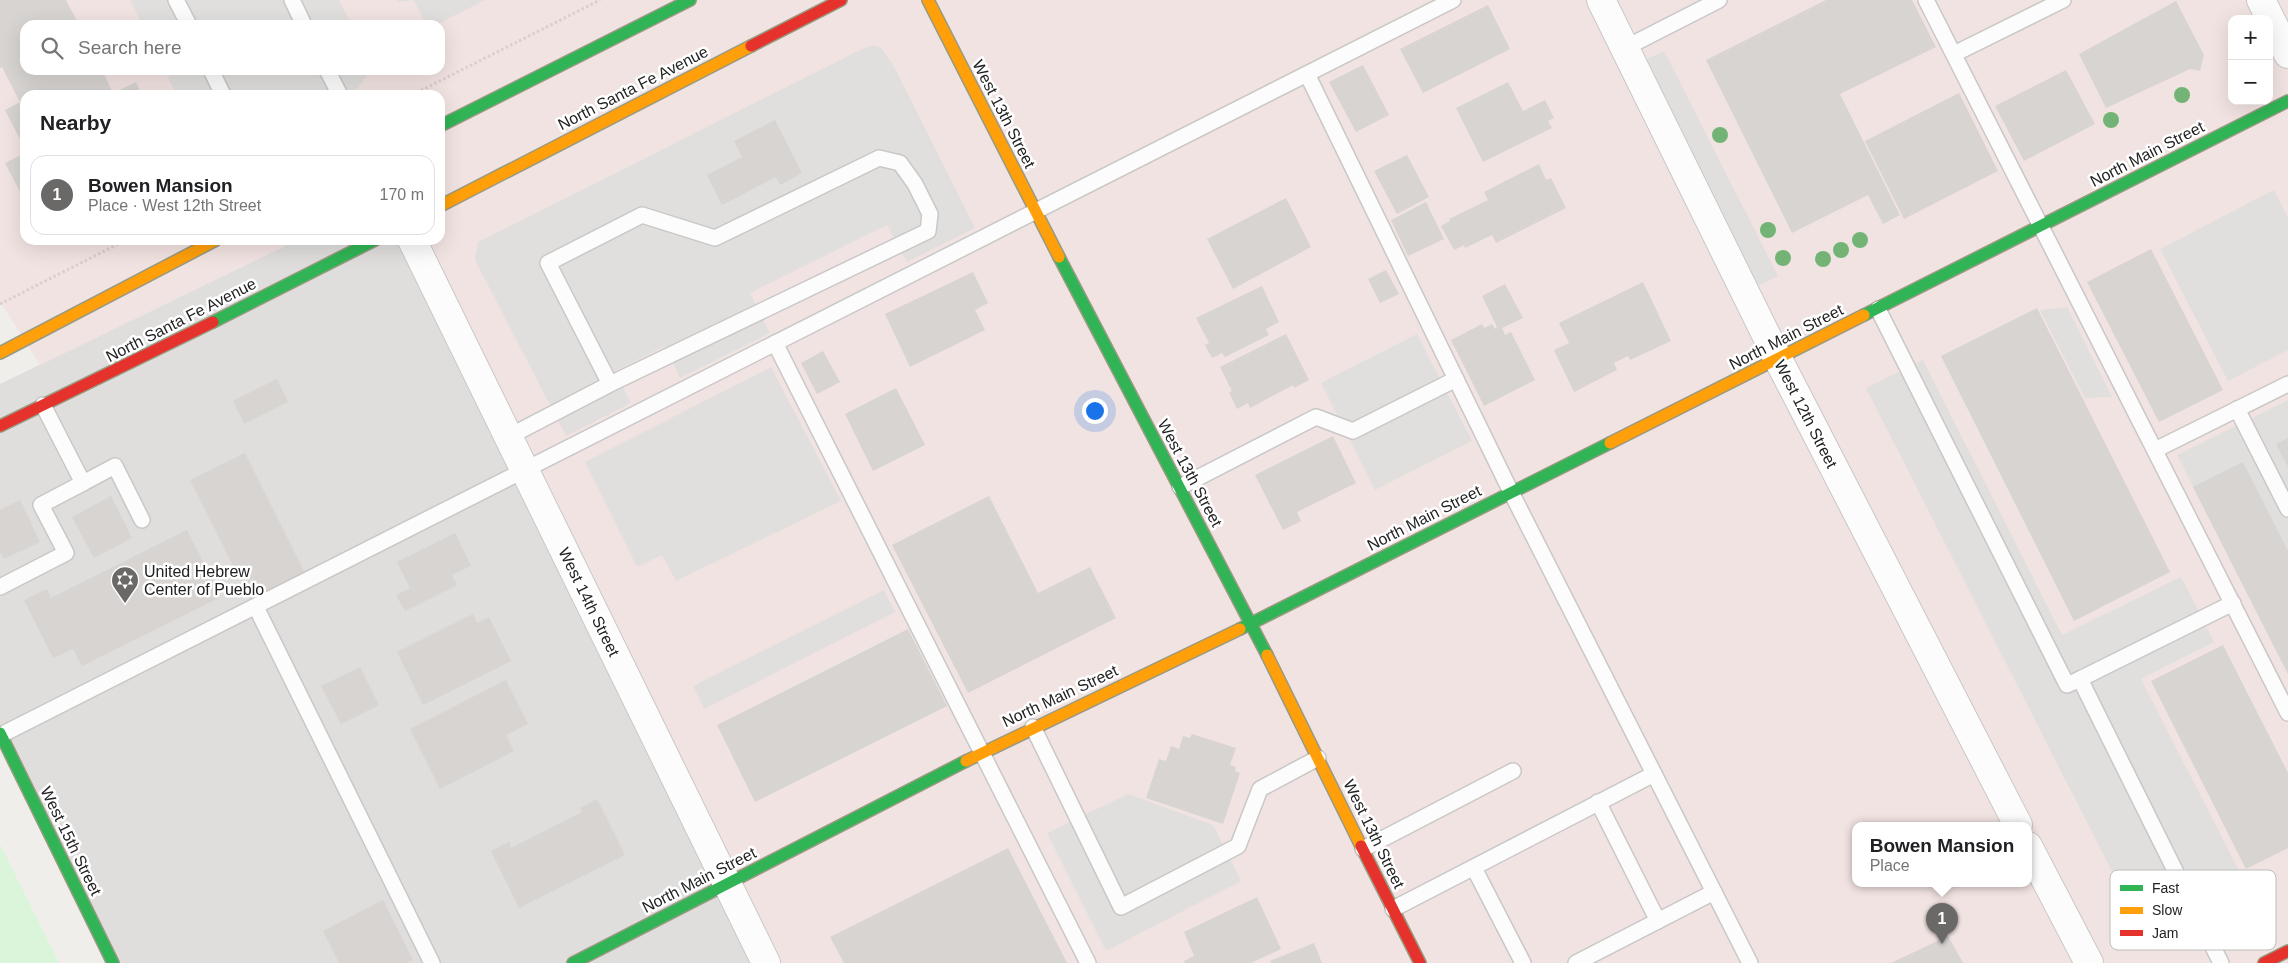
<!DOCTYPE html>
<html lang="en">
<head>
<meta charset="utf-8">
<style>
	body { margin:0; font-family:Helvetica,sans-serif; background:#f2f2f2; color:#202124 }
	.controls { position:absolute; right:15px; top:15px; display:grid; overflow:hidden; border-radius:10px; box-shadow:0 5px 20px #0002 }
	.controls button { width:45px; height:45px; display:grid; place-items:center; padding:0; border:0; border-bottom:1px solid #e0e0e0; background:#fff; color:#202124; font:25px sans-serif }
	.you { position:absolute; left:1094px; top:410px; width:18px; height:18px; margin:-12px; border:4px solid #fff; border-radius:50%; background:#1a73e8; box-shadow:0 0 0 8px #1a73e833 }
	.badge { display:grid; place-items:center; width:32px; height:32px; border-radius:50%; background:#6a6968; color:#fff; font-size:16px; font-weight:700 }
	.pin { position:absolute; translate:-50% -41px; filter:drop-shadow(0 1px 2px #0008) }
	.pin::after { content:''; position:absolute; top:26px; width:18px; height:15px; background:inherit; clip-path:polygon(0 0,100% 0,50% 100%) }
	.popup { position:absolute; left:1852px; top:822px; width:180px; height:65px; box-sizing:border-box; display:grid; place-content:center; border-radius:10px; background:#fff; filter:drop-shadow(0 1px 4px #0005); font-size:16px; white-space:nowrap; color:#757577 }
	.popup b { font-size:19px; color:#202124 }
	.popup::after { content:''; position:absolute; left:50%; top:100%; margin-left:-10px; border:10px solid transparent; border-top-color:#fff }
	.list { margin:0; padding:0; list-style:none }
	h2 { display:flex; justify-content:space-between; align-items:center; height:65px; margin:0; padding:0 20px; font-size:21px }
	h2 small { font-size:16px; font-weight:400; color:#757577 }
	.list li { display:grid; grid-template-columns:32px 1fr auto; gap:15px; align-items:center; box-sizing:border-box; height:80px; margin:0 10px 10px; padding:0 10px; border:1px solid #e0e0e0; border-radius:15px }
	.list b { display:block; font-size:19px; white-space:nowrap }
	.list p { margin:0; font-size:16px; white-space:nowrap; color:#757577 }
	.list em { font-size:16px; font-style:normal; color:#757577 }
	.icon { flex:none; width:28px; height:28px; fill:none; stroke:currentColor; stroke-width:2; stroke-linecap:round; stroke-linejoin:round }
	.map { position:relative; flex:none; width:2288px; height:963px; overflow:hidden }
	.search { position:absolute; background:#fff; box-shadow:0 5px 20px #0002; left:20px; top:20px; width:425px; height:55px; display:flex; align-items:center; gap:12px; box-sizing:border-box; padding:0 18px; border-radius:15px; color:#757577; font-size:19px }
	.panel { position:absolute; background:#fff; box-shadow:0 5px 20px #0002; left:20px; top:90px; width:425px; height:155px; border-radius:15px }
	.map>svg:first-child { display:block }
	.residential { fill:#dfdedc }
	.commercial { fill:#f1e3e1; fill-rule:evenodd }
	.park { fill:#daf5da }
	.parking { fill:#e0dfde }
	.building { fill:#d7d4d2 }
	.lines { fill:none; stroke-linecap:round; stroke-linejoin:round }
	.lane-casing { stroke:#c9c8c7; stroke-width:18 }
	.street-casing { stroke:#c9c8c7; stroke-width:30 }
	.fast-casing { stroke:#999a82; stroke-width:14 }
	.slow-casing { stroke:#999a82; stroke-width:14 }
	.jam-casing { stroke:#999a82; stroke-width:14 }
	.path { stroke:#dccecd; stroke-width:3; stroke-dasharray:2.5 2.5; stroke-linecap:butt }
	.lane { stroke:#fdfcfc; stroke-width:15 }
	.street { stroke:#fdfcfc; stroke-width:28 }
	.fast { stroke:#30b455; stroke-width:11 }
	.slow { stroke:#ff9f0a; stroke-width:11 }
	.jam { stroke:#e5322d; stroke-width:11 }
	.tree { fill:#73b476 }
	.labels { text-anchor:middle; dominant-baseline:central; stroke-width:5; stroke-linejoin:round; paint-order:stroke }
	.street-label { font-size:16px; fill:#222; stroke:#fff }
	.poi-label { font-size:16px; fill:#222; stroke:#fff; text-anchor:start }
	.key { fill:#fff; stroke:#bdbdbd; stroke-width:1 }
	.key-label { font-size:14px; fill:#222 }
</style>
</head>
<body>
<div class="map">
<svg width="2288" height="963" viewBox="0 0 2288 963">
	<rect width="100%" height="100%" fill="#f0eeeb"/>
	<path class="residential" d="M297,240H397L766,963H110L0,743V384Z"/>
	<path class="commercial" d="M0,0H2288V963H766L397,240H440V95H25V240H297L40,365L0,301ZM2232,19H2269V101H2232ZM25,25H440V70H25ZM1856,825H2028V883H1856Z"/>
	<path class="park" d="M0,844L59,963H0Z"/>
	<g class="parking">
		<path d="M130,0H339L352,25H143Z"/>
		<path d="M396,0H485L436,25H426L414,0L399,2Z"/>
		<path d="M873,45L881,48L893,65L975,228L907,262L887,225L750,293L770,333L680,378L665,346L615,371L631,403L566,436L475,260L478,242L862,49Z"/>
		<path d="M1664,51L1778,276L1757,286L1643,61Z"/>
		<path d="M173,70H371L355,91L345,95H177L168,78Z"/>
		<path d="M2274,190L2288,218V350L2228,381L2160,249Z"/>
		<path d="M2067,307L2112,397L2085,398L2040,310Z"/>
		<path d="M1417,334L1472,441L1375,490L1321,383Z"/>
		<path d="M1923,360L2062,635L2181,577L2214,642L2141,679L2252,896L2151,948L1866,388Z"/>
		<path d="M771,367L841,501L676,581L662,555L637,567L585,462Z"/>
		<path d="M2288,400V674L2177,455Z"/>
		<path d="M884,590L895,612L704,709L693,686Z"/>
		<path d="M1128,794L1213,825L1241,881L1106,951L1047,833Z"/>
	</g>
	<g class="building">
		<path d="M0,0H66L79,25H25V70H102L113,93L136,82L142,95H25V149L5,110L20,102L2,67L0,68Z"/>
		<path d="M1826,0H1912L1936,47L1840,94L1900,215L1883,224L1868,195L1792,233L1706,60Z"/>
		<path d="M2176,1L2204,55L2200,71L2190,69L2106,108L2079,54Z"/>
		<path d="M1488,5L1510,49L1423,93L1400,49Z"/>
		<path d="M1363,65L1389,115L1356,132L1329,82Z"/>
		<path d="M2066,70L2095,124L2024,161L1995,106Z"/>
		<path d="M1508,82L1523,111L1545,100L1554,118L1548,121L1552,128L1483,162L1456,108Z"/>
		<path d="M1959,93L1998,171L1904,219L1865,141Z"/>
		<path d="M775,120L802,173L780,185L776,177L722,205L707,175L742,157L734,141Z"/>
		<path d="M25,153V201L5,163Z"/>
		<path d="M1407,155L1429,197L1397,214L1374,171Z"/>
		<path d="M1539,164L1546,180L1551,178L1566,208L1496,243L1492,235L1465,248L1464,245L1454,250L1441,226L1450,221L1449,219L1488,200L1484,192Z"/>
		<path d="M1286,198L1311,247L1233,289L1207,239Z"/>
		<path d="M1426,202L1444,239L1408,256L1391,220Z"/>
		<path d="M2151,249L2223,390L2159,422L2087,282Z"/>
		<path d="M1386,270L1399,294L1380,303L1368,279Z"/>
		<path d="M973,272L988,303L975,310L985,330L910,367L885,314Z"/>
		<path d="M1643,282L1671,341L1630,360L1628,356L1614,363L1617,370L1574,392L1554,350L1569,343L1559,323Z"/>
		<path d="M1505,284L1523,318L1502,328L1505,335L1511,332L1535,380L1484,406L1451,340L1482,324L1484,328L1492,324L1495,329L1497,327L1482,296Z"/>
		<path d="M1262,286L1279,322L1266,329L1269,335L1225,357L1222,353L1212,358L1205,345L1209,343L1196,318Z"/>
		<path d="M2037,308L2170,572L2074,621L1941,356Z"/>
		<path d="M1286,334L1309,380L1294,388L1293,385L1250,408L1248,403L1237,409L1229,392L1232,391L1220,367Z"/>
		<path d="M823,351L840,382L817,394L801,363Z"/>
		<path d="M277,379L288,402L244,424L233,401Z"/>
		<path d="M896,388L925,445L873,471L845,414Z"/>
		<path d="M1333,436L1356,483L1297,512L1301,521L1283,530L1255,475Z"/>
		<path d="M2288,438V467L2276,444Z"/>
		<path d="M245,453L305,573L251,601L190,480Z"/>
		<path d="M2243,462L2288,551V674L2193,487Z"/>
		<path d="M111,496L132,538L94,558L72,517Z"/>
		<path d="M989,496L1038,593L1090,567L1116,618L968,693L892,545Z"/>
		<path d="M20,500L40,542L4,559L0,552V510Z"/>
		<path d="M187,530L221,597L82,666L73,649L53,658L24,600L47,589L51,598Z"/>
		<path d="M455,533L471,566L452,575L457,585L405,611L396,595L410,588L397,562Z"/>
		<path d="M473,614L477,623L489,617L511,661L423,705L397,652Z"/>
		<path d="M908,629L947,706L755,802L717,725Z"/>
		<path d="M2223,645L2288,773V848L2246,869L2151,681Z"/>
		<path d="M360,667L379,705L341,724L321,686Z"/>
		<path d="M506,680L528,724L506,735L514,751L440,789L410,729Z"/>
		<path d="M1192,734L1236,748L1230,765L1236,767L1235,771L1240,773L1223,824L1146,798L1159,759L1166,761L1171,746L1179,749L1183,736L1190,738Z"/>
		<path d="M597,799L625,855L519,908L491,851L509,842L511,848L582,812L580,808Z"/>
		<path d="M1008,848L1067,963H844L830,937Z"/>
		<path d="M1257,897L1281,949L1251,963H1185L1184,961L1194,956L1184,932Z"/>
		<path d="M383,900L413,960L406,963H339L323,931Z"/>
		<path d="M1948,936L1963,963H1891Z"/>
		<path d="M1314,943L1322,963H1271L1270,961Z"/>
	</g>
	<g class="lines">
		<g class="lane-casing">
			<g id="lane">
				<path d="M176,0L189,25"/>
				<path d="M292,0L304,25"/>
				<path d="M1926,0L2288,713"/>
				<path d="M1625,48L1719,0"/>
				<path d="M1954,54L2063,0"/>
				<path d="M211,70L223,95"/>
				<path d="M327,70L340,95"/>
				<path d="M1307,74L1511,492L1750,963"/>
				<path d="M1878,309L2067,685L2080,679"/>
				<path d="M775,343L1088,963"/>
				<path d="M2237,409L2288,509"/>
				<path d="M508,437L610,384L548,263L642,215L715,238L879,158L900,163L915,184L930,214L928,231L610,384"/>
				<path d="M2155,450L2288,384"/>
				<path d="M83,483L115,466L142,520"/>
				<path d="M1180,487L1316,417L1353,431L1456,379"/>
				<path d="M0,587L66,553L41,505L83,483L43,405"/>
				<path d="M256,607L432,963"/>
				<path d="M1033,727L1121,907L1238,846L1260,789L1318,758"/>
				<path d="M1,735L1453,0"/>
				<path d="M1598,802L1658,921"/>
				<path d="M1363,849L1513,771"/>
				<path d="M1474,868L1523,963"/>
				<path d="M1393,909L1654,774"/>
				<path d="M1576,963L1714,892"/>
				<path d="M2221,963L2080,679L2233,603"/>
			</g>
		</g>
		<g class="street-casing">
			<g id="street">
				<path d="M1601,0L1778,359L2018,825"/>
				<path d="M2261,0L2288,54"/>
				<path d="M412,240L766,963"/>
				<path d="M2028,846L2089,963"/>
			</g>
		</g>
		<g class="fast-casing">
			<g id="fast">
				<path d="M440,126L690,0"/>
				<path d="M1059,257L1267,655"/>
				<path d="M1864,315L2288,101"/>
				<path d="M213,322L375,240"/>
				<path d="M1240,629L1610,443"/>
				<path d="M0,733L113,963"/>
				<path d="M573,963L966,761"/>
			</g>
		</g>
		<g class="slow-casing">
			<g id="slow">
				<path d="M928,0L1059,257"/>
				<path d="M440,206L751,46"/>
				<path d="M0,353L216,240"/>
				<path d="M1610,443L1864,315"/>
				<path d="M1267,655L1361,846"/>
				<path d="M966,761L1240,629"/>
			</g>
		</g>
		<g class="jam-casing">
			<g id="jam">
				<path d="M751,46L841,0"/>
				<path d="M0,426L213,322"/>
				<path d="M1361,846L1420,963"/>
				<path d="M2264,963L2288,951"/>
			</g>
		</g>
		<g class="path">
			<path d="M412,95L600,0"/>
			<path d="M0,304L126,240"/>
		</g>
		<use href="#lane" class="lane"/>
		<use href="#street" class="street"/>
		<use href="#fast" class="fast"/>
		<use href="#slow" class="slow"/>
		<use href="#jam" class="jam"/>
	</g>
	<g class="tree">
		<circle cx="2182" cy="95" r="8"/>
		<circle cx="2111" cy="120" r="8"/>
		<circle cx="1720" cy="135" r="8"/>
		<circle cx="1768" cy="230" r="8"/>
		<circle cx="1860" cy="240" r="8"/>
		<circle cx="1841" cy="250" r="8"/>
		<circle cx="1783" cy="258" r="8"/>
		<circle cx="1823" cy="259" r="8"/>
	</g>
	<defs>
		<g id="synagogue-pin" transform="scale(1.4375)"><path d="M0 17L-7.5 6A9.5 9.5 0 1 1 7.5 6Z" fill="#6a6968" stroke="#fff"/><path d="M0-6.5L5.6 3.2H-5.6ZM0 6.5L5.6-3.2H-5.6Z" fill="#fff"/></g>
	</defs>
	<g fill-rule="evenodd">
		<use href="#synagogue-pin" x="125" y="580"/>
	</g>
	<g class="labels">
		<g class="street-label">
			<text transform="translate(633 88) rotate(-27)">North Santa Fe Avenue</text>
			<text transform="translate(1004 114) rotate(63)">West 13th Street</text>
			<text transform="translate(2147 154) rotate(-27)">North Main Street</text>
			<text transform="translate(181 320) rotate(-27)">North Santa Fe Avenue</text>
			<text transform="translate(1786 337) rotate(-27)">North Main Street</text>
			<text transform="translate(1806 414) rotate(63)">West 12th Street</text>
			<text transform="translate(1190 473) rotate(62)">West 13th Street</text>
			<text transform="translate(1424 518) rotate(-27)">North Main Street</text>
			<text transform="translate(589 602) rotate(64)">West 14th Street</text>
			<text transform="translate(1060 696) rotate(-25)">North Main Street</text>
			<text transform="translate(1374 834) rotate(64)">West 13th Street</text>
			<text transform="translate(71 841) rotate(64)">West 15th Street</text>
			<text transform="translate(699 880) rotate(-27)">North Main Street</text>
		</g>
		<g class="poi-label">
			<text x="144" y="571">United Hebrew<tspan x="144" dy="18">Center of Pueblo</tspan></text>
		</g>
	</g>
	<rect x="2110" y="870" width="166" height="80" rx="8" class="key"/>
	<rect x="2120" y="885" width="23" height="6" fill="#30b455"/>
	<rect x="2120" y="907" width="23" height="7" fill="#ff9f0a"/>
	<rect x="2120" y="930" width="23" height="6" fill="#e5322d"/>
	<g class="key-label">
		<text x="2152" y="893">Fast</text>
		<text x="2152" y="915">Slow</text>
		<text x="2152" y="938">Jam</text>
	</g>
</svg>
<div class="controls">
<button>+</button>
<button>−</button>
</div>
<div class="you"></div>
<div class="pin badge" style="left:1942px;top:944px">1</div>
<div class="popup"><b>Bowen Mansion</b>Place</div>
<div class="search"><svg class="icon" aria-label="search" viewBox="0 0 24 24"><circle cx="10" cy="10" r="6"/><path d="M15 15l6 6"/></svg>Search here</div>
<section class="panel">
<h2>Nearby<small></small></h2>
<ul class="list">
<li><span class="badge">1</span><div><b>Bowen Mansion</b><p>Place · West 12th Street</p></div><em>170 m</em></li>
</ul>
</section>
</div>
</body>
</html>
